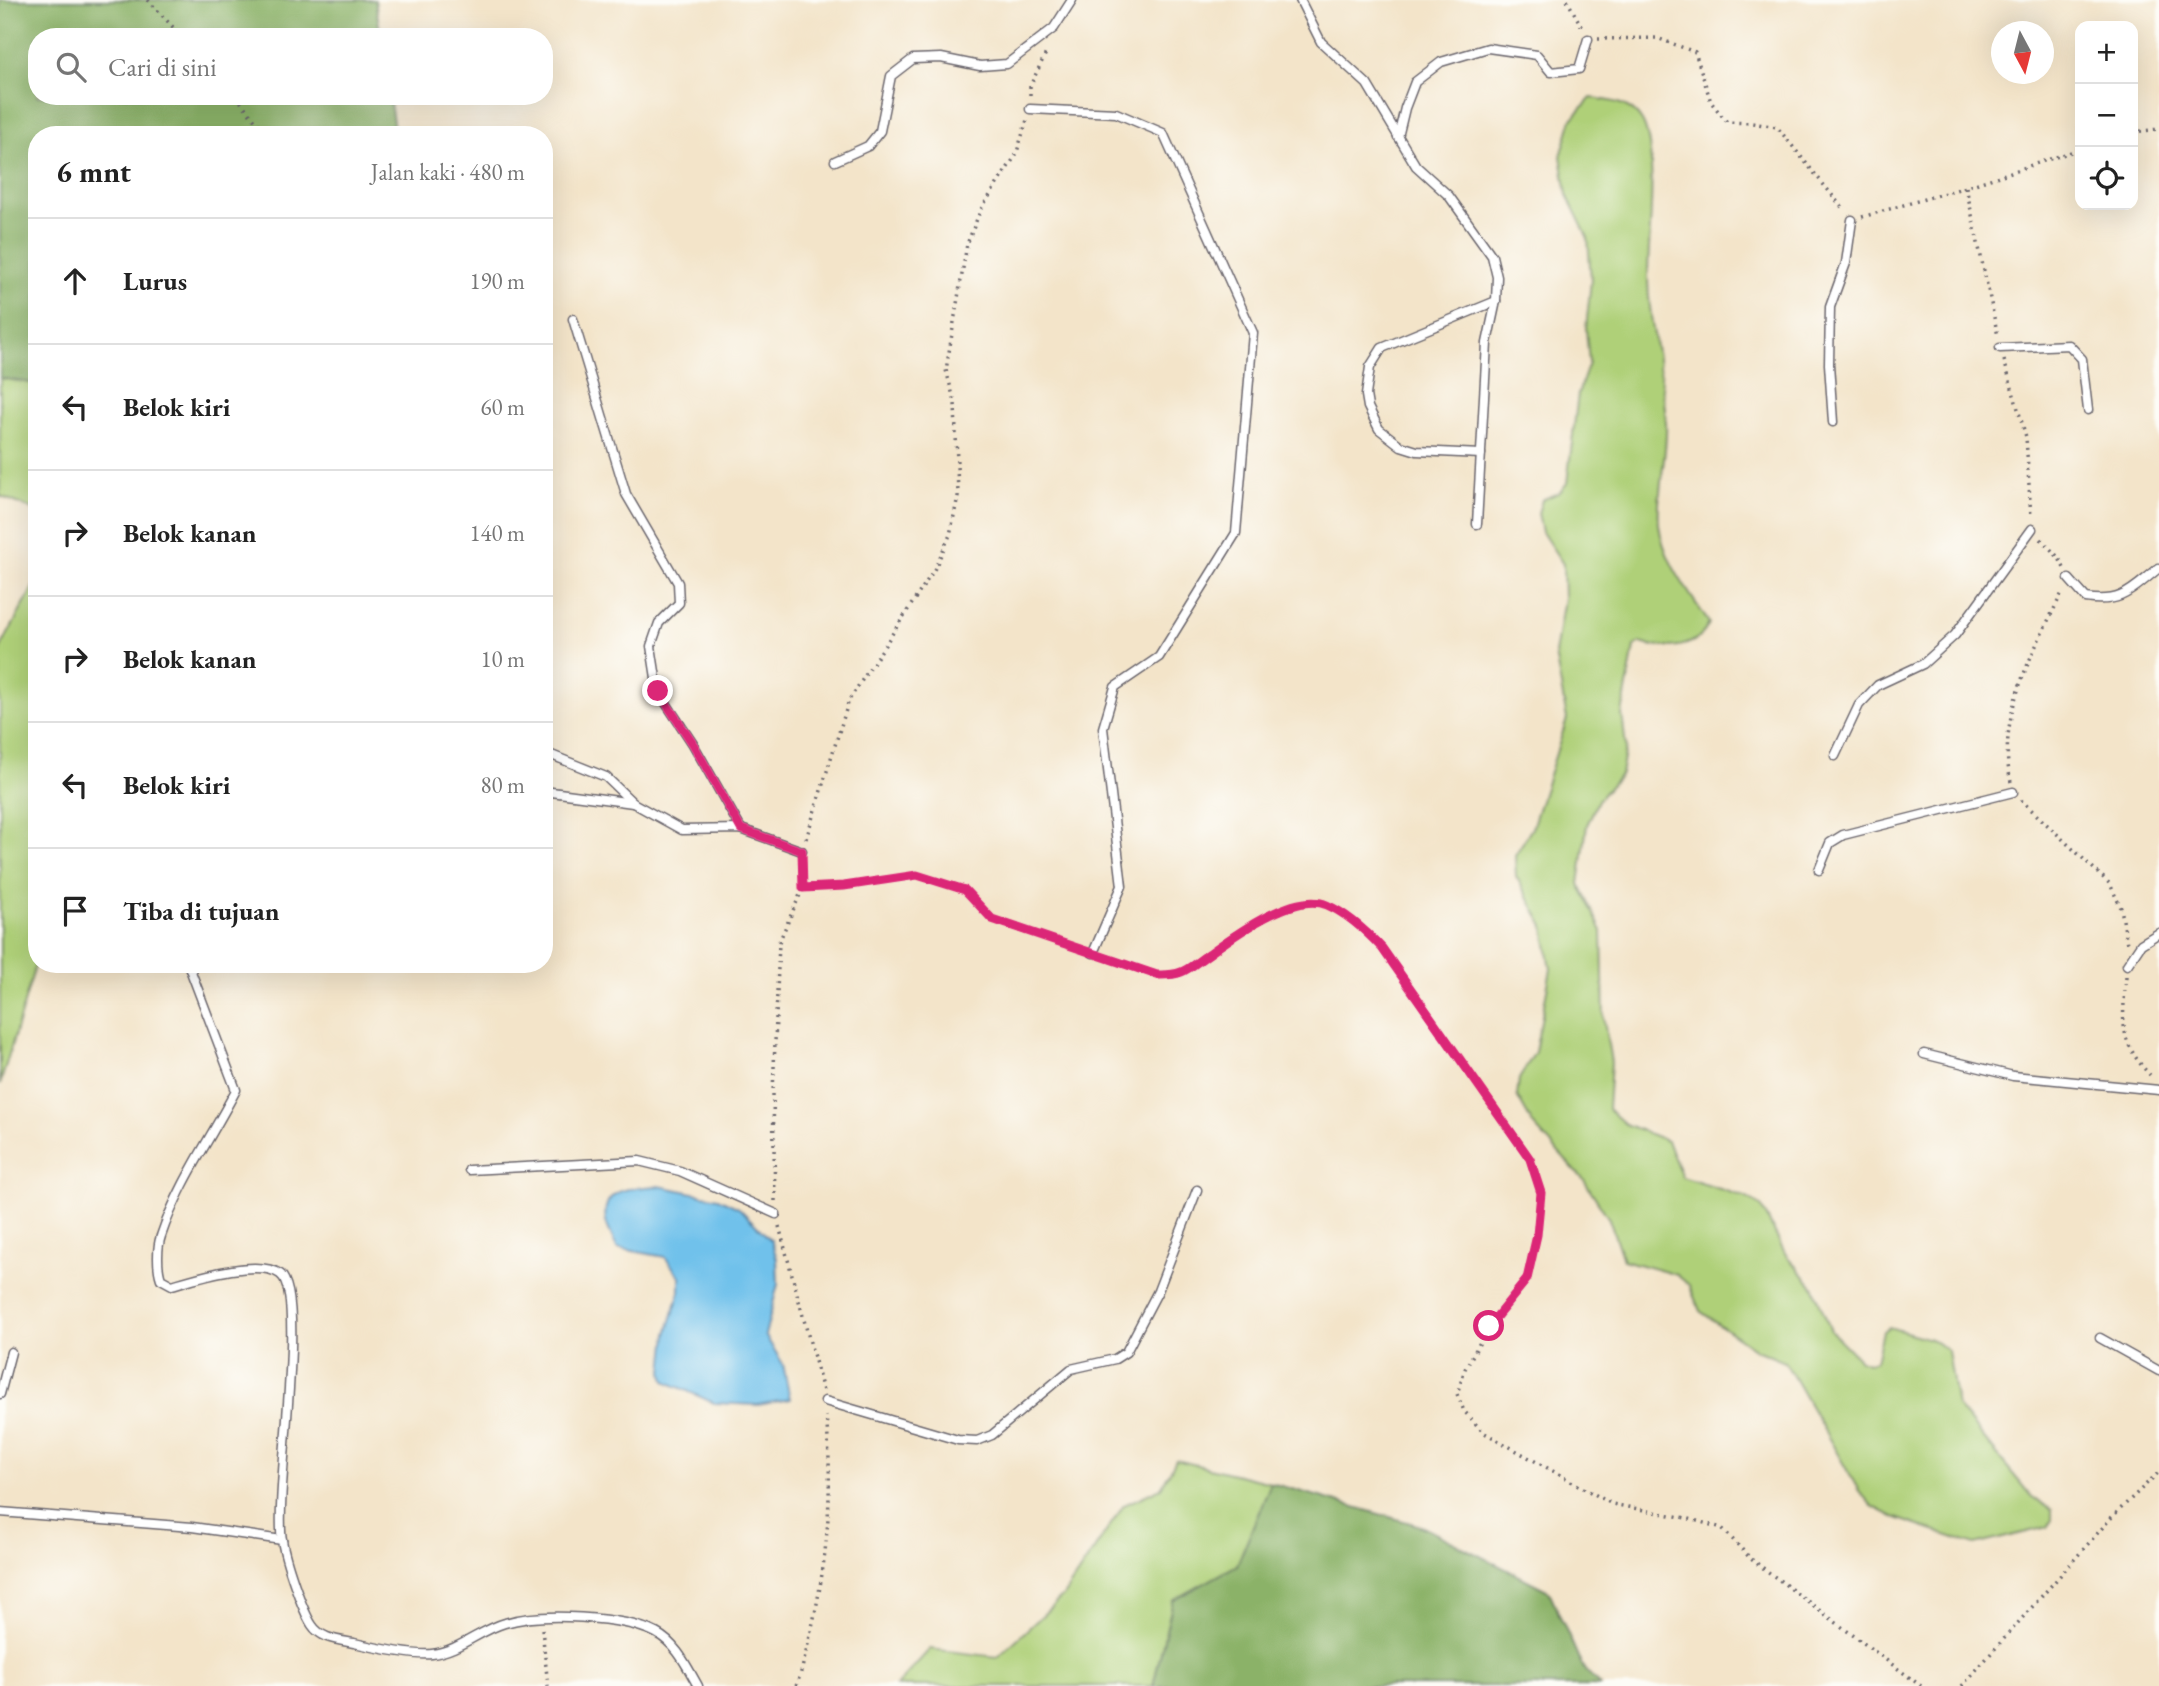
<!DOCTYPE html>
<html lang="id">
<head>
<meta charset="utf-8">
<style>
	body { margin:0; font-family:"EB Garamond",serif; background:#f6f6f6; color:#222 }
	.controls { position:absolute; right:21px; top:21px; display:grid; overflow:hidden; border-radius:14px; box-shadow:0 7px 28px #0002 }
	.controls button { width:63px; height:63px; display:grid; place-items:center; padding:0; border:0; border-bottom:2px solid #e0e0e0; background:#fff; color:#222; font:35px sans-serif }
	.compass { position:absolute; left:1991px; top:21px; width:63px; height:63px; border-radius:50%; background:#fff; box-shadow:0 7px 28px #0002; rotate:173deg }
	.stop { position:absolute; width:21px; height:21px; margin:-16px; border:5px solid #db2777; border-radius:50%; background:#fff }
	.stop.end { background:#db2777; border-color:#fff; box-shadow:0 2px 7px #0008 }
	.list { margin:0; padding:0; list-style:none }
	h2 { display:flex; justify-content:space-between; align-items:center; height:91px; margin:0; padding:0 28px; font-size:30px }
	h2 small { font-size:23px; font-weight:400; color:#767676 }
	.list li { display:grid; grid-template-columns:46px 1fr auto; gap:21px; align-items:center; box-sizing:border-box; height:126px; padding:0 28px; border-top:2px solid #e0e0e0 }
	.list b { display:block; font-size:26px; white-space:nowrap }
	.list em { font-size:23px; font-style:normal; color:#767676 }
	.icon { flex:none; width:38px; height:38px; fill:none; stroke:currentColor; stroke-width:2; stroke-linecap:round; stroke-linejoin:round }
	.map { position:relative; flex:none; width:2159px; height:1686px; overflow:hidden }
	.search { position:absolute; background:#fff; box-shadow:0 7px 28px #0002; left:28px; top:28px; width:525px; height:77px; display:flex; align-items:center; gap:18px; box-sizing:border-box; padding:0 24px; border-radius:28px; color:#767676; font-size:26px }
	.panel { position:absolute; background:#fff; box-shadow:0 7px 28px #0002; left:28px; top:126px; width:525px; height:847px; border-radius:28px }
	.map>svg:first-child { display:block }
	.green { fill:#afd078; stroke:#68795a; stroke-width:2 }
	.forest { fill:#8bb268; stroke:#566a52; stroke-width:2 }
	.water { fill:#6fc1eb; stroke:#487293; stroke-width:2 }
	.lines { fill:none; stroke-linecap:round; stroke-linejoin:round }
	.lane-casing { stroke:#6b666d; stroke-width:11 }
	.path { stroke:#6b666d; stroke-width:3.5; stroke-dasharray:2 5; stroke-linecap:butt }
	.lane { stroke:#fff; stroke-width:8 }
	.route { stroke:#db2777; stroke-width:9 }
</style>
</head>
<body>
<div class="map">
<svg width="2159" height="1686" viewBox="0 0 2159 1686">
	<rect width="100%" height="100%" fill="#fdfcf7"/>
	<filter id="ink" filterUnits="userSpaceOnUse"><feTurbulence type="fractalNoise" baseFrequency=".0143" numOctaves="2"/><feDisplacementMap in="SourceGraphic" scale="14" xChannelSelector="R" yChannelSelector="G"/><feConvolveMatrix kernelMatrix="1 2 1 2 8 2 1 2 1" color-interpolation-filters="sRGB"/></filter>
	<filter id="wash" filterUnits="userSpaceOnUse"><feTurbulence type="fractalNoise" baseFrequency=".00686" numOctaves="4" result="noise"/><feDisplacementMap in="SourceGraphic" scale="28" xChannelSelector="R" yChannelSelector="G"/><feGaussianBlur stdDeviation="1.57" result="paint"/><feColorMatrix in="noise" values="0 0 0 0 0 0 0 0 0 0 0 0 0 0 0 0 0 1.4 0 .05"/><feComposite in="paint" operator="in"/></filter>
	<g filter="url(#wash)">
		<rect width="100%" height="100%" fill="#f3e4c9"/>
		<g class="green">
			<path d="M1591,98C1609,100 1632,103 1642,121C1659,151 1648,238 1648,275C1648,323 1664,374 1666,423C1668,455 1656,492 1659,524C1663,561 1690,593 1709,623C1698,650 1665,650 1640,643L1634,647L1622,714L1626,747L1621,774L1598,800L1587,825L1579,884L1602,931L1604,1021L1611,1062L1608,1109L1625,1124L1667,1141L1682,1177L1745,1197L1761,1206L1786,1255L1813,1286L1831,1331L1860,1360L1868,1363L1876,1361L1883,1331L1889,1327L1933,1340L1948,1351L1957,1406L2031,1496L2052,1510V1520L2047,1527L1975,1545L1893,1517L1872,1506L1859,1491L1785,1362L1756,1350L1700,1311L1689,1285L1677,1275L1623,1260L1609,1219L1584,1180L1534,1126L1517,1096L1519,1079L1535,1052L1551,969L1544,926L1516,876L1515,855L1532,828L1567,719L1555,654L1564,598L1563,564L1542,532L1538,513L1542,500L1560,492L1567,483L1578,394L1589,363L1586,329L1591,280L1588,238L1567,195L1561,156L1572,119Z"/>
			<path d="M0,378L37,384V511L0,496Z"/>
			<path d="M37,580V959L0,1085V649Z"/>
			<path d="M1176,1460L1271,1483L1237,1565L1173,1601L1153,1686H896L930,1649L998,1657L1063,1596L1124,1505L1161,1488Z"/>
		</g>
		<g class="forest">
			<path d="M0,0H375L381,37H37V96H389L395,135H37V384L0,378Z"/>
			<path d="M1271,1483L1421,1526L1549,1591L1582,1666L1600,1686H1153L1173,1601L1237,1565Z"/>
		</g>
		<path class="water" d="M659,1186L718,1198L739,1208L771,1240L777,1259L778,1284L765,1335L783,1364L790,1399L758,1405L714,1403L665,1381L663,1371L667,1334L680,1291V1277L665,1257L617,1248C614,1240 608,1230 606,1221C600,1186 635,1188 659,1186Z"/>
	</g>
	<g filter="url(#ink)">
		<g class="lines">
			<g class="lane-casing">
				<g id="lane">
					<path d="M1300,0L1321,42L1367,84L1416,166L1449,196L1492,256L1497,277L1496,301L1487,343L1477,524"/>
					<path d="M1030,109L1116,113L1163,133L1253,333L1236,533L1159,657L1115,687L1103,728L1122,886L1093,953"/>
					<path d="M1398,137L1405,108L1415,82L1441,62L1488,48L1537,55L1551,72L1579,69L1588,39"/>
					<path d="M835,161L868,146L880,131L891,76L913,59L941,58L980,66L1007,64L1054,28L1072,0"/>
					<path d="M573,319L626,494L678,583L679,603L659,623L651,646L658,691L693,744L741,829"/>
					<path d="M2000,348L2069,345L2082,359L2088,410"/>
					<path d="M1833,422L1829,364L1830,307L1846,263L1852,220"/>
					<path d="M1481,454L1417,451L1401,446L1379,429L1368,407L1366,395L1370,367L1382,348L1496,301"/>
					<path d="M2069,579L2086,598C2123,604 2132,589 2159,568"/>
					<path d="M544,752L606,777L633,803L682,830L741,829L802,851"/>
					<path d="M1835,756L1859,705L1878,685L1923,664L1955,635L2032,529"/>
					<path d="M544,791L633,803"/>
					<path d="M1819,870L1830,843L1843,835L2013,792"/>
					<path d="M191,964L190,969L236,1090C211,1138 178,1185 161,1236C157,1247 157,1268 161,1279L172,1285C196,1278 258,1258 280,1274C308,1294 274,1495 282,1540C285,1559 302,1610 312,1625C321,1639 338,1640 354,1643C372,1647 414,1656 432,1654C459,1651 480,1630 505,1623C540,1612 623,1616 656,1633C677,1644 687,1667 698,1686"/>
					<path d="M2127,965L2141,944L2159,933"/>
					<path d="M1924,1054L2013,1076L2159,1090"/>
					<path d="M469,1170L639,1161L680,1171L776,1214"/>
					<path d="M2100,1338L2159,1371"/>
					<path d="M0,1394L11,1352"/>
					<path d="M825,1401L958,1440L977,1441L992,1435L1071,1369L1115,1359L1126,1352L1158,1291L1197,1190"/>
					<path d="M0,1512L192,1527L282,1540"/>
				</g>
			</g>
			<g class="path">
				<path d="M148,0L182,37"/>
				<path d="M1567,0L1583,29"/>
				<path d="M1598,39L1657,38L1695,52L1711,102L1727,122L1752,123L1777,127L1845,211"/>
				<path d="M1030,95V86L1047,51"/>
				<path d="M236,96L264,131V135"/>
				<path d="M2133,132L2159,129"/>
				<path d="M1966,187L1998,336"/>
				<path d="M1862,217L1966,187L2080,149"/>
				<path d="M2004,360L2026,437L2031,517"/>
				<path d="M2041,539L2059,558L2064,568"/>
				<path d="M2011,782C1995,716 2035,648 2063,591"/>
				<path d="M2021,800L2110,884L2121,908L2127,944"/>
				<path d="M806,839L849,700L934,570L950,535L958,496L955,403L946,370L967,244L981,209L1016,155L1027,120"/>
				<path d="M803,888L844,886L917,875L965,890L992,919L1081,949"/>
				<path d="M1105,957L1157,975L1177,976L1250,925L1301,903L1325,904L1363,928L1382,948L1530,1159L1541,1193L1537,1235L1527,1279L1489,1326L1465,1369L1457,1394L1464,1411L1483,1432L1612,1504L1686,1518L1722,1528L1751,1559L1921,1686"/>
				<path d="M2126,976C2123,1020 2117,1040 2150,1075"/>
				<path d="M775,1201L773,1093L779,942L803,888V864"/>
				<path d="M779,1226L823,1391"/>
				<path d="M542,1629L548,1686"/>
				<path d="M796,1686C802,1672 805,1655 809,1640C827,1566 834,1491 826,1416"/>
				<path d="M1962,1686L2112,1517L2159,1472"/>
			</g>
			<use href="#lane" class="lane"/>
		</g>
	</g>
	<g class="lines" filter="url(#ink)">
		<path class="route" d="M658,691L693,744L741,829L802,851L803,888L844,886L917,875L965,890L992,919L1157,975C1185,976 1188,968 1210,953C1235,935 1295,891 1327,905C1348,914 1367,932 1382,948L1530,1159L1541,1193L1537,1235L1527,1279L1489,1326"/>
	</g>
</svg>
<div class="controls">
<button>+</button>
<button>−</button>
<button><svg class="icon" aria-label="locate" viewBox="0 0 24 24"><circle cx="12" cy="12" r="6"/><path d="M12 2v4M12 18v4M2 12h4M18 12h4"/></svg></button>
</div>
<svg class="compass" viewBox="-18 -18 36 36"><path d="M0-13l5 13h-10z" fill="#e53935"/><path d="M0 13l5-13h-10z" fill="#767676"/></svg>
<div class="stop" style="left:1489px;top:1326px"></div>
<div class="stop end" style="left:658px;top:691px"></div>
<div class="search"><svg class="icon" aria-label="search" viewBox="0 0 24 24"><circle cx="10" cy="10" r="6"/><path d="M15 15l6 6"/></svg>Cari di sini</div>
<section class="panel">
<h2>6 mnt<small>Jalan kaki · 480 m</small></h2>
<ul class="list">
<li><svg class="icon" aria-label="ahead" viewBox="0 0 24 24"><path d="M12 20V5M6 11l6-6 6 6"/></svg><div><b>Lurus</b></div><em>190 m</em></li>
<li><svg class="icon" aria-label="left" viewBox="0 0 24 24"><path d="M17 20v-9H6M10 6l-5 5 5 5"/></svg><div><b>Belok kiri</b></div><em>60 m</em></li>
<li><svg class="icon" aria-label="right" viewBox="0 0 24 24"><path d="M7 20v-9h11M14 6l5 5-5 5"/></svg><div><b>Belok kanan</b></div><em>140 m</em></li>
<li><svg class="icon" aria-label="right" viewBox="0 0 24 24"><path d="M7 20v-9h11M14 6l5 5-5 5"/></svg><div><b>Belok kanan</b></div><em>10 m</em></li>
<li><svg class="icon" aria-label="left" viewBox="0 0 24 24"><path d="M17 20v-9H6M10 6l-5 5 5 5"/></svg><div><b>Belok kiri</b></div><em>80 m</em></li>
<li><svg class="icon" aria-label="arrive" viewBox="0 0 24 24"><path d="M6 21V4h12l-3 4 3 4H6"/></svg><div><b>Tiba di tujuan</b></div></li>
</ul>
</section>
</div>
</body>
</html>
